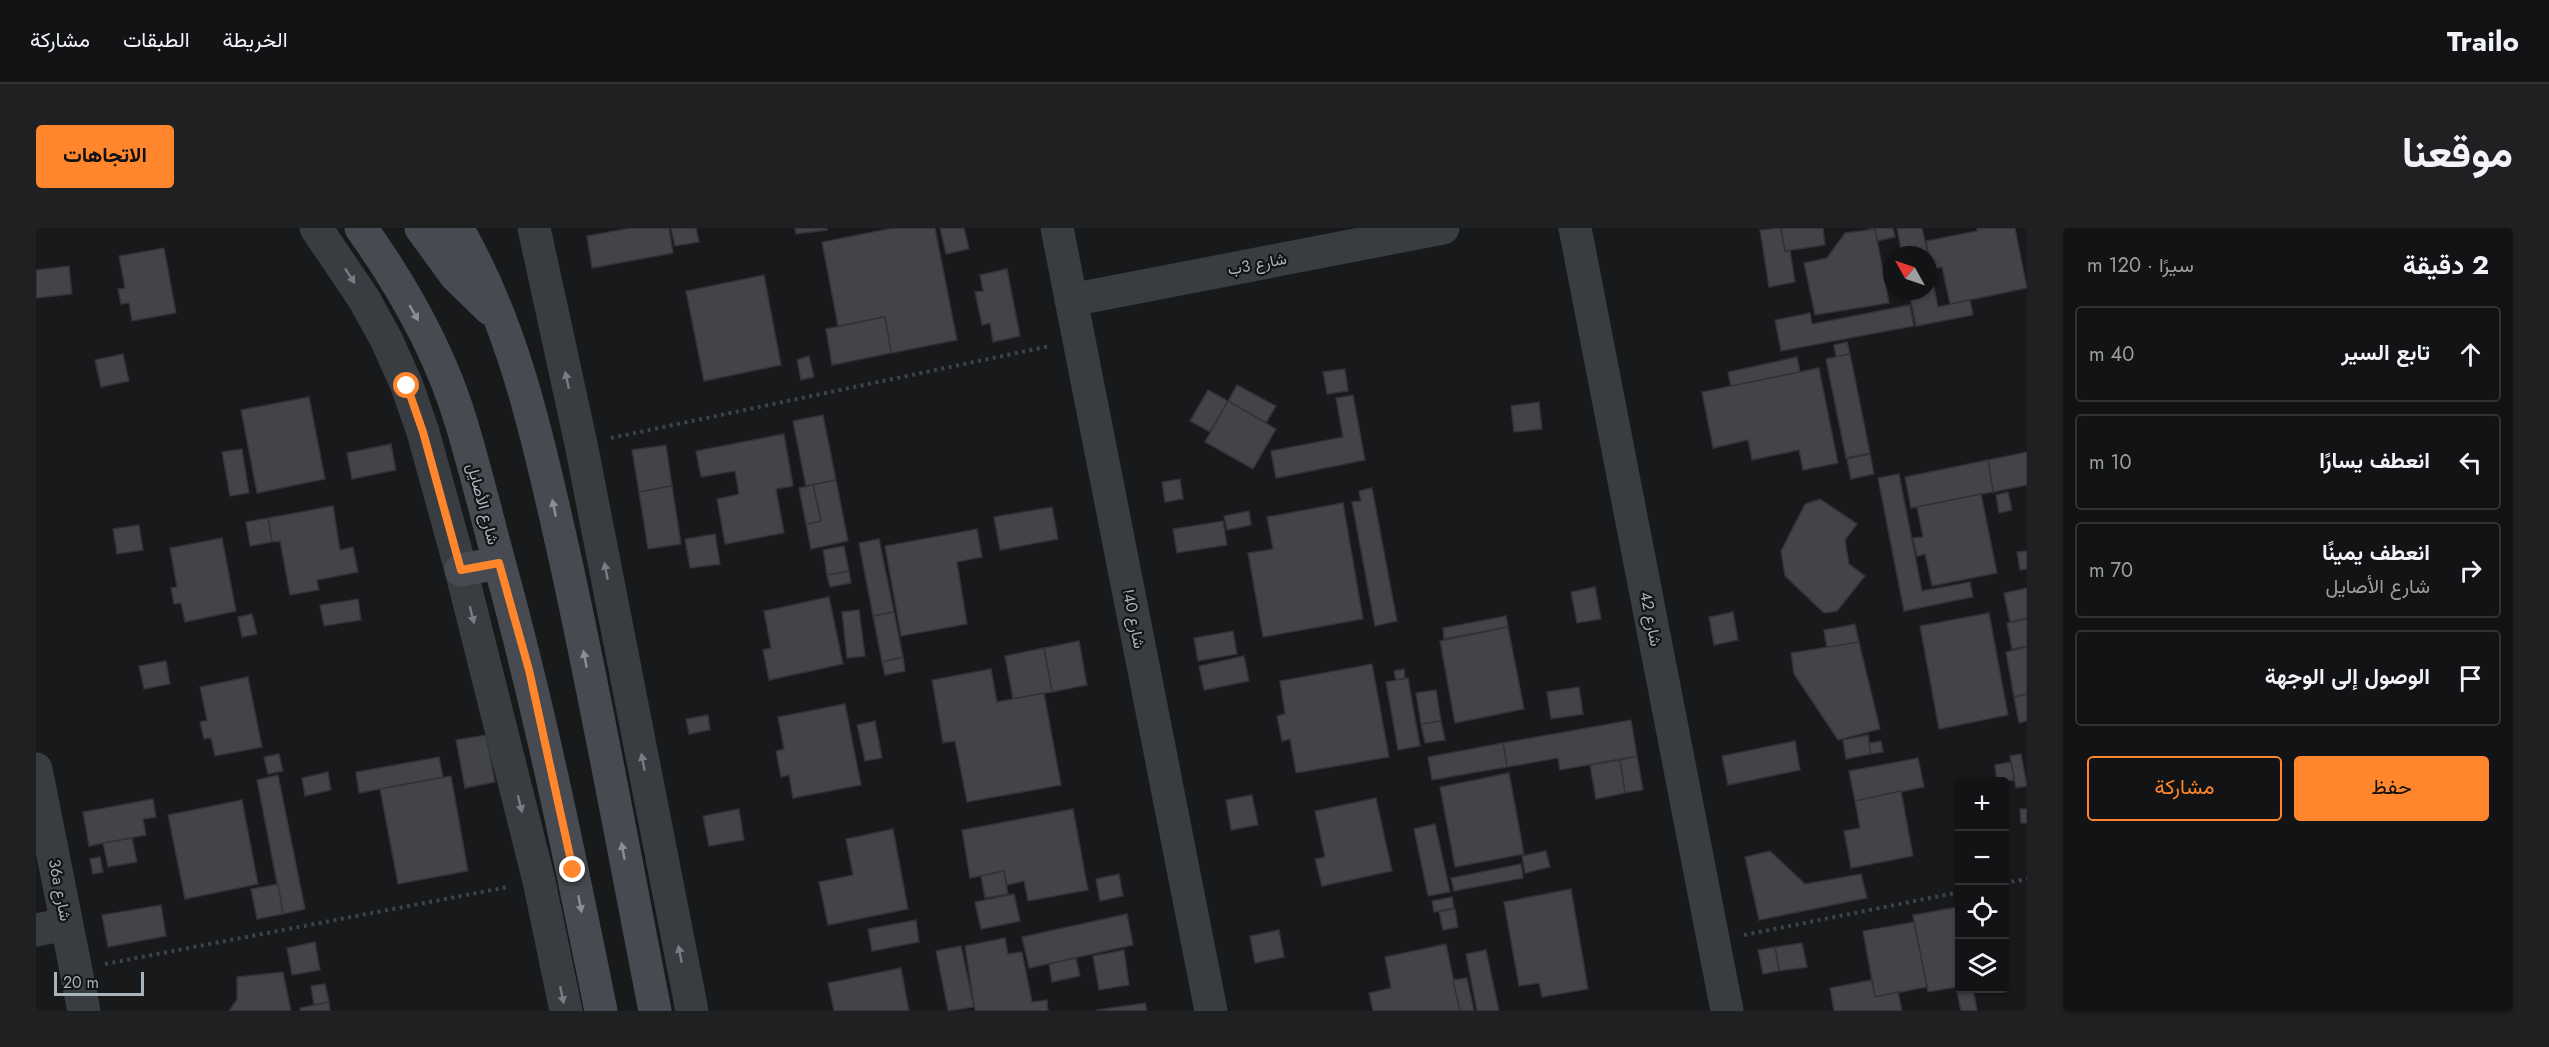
<!DOCTYPE html>
<html lang="ar">
<head>
<meta charset="utf-8">
<style>
	body { margin:0; font-family:Jost,Vazirmatn,sans-serif; background:#1f2022; color:#f1f3f6; direction:rtl }
	.controls { position:absolute; right:18px; bottom:18px; display:grid; overflow:hidden; border-radius:6px; box-shadow:0 2px 4px #0004 }
	.controls button { width:54px; height:54px; display:grid; place-items:center; padding:0; border:0; border-bottom:2px solid #313234; background:#121314; color:#f1f3f6; font:30px sans-serif }
	.compass { position:absolute; left:1847px; top:18px; width:54px; height:54px; border-radius:50%; background:#121314; box-shadow:0 2px 4px #0004; rotate:310deg }
	.scale { position:absolute; left:18px; bottom:15px; width:90px; box-sizing:border-box; padding-left:6px; border:3px solid #a9b3bc; border-top:0; font-size:16px; line-height:21px; white-space:nowrap; color:#a9b3bc; -webkit-text-stroke:4px #131416; paint-order:stroke }
	.stop { position:absolute; width:18px; height:18px; margin:-14px; border:4px solid #ff862c; border-radius:50%; background:#fff }
	.stop.end { background:#ff862c; border-color:#fff; box-shadow:0 2px 6px #0008 }
	.list { margin:0; padding:0; list-style:none }
	h2 { display:flex; justify-content:space-between; align-items:center; height:78px; margin:0; padding:0 24px; font-size:26px }
	h2 small { font-size:20px; font-weight:400; color:#9c9ea0 }
	.list li { display:grid; grid-template-columns:39px 1fr auto; gap:18px; align-items:center; box-sizing:border-box; height:96px; margin:0 12px 12px; padding:0 12px; border:2px solid #313234; border-radius:6px }
	.list b { display:block; font-size:22px; white-space:nowrap }
	.list p { margin:0; font-size:20px; white-space:nowrap; color:#9c9ea0 }
	.list em { font-size:20px; font-style:normal; color:#9c9ea0 }
	.actions { display:flex; gap:12px; padding:18px 24px }
	.actions a { flex:1; padding:14px 0; border:2px solid #ff862c; border-radius:6px; text-align:center; font-size:21px; color:#ff862c }
	.actions .main { background:#ff862c; color:#111 }
	.icon { flex:none; width:33px; height:33px; fill:none; stroke:currentColor; stroke-width:2; stroke-linecap:round; stroke-linejoin:round }
	.map { position:relative; flex:none; width:1991px; height:783px; overflow:hidden; direction:ltr; border-radius:6px }
	header { display:flex; align-items:center; gap:36px; box-sizing:border-box; height:84px; padding:0 30px; background:#121314; border-bottom:2px solid #313234 }
	header strong { font-size:28px }
	nav { display:flex; gap:33px; margin-inline-start:auto; font-size:21px }
	.intro { display:flex; align-items:center; justify-content:space-between; box-sizing:border-box; height:144px; padding:0 36px }
	h1 { margin:0; font-size:42px }
	.button { padding:15px 27px; border-radius:6px; background:#ff862c; color:#111; font-size:21px; font-weight:700 }
	main { display:flex; gap:36px; padding:0 36px }
	aside { flex:1; background:#121314; border-radius:6px; box-shadow:0 2px 4px #0004 }
	.map>svg:first-child { display:block }
	.building { fill:#424448; stroke:#323337; stroke-width:1.5 }
	.lines { fill:none; stroke-linecap:round; stroke-linejoin:round }
	.path { stroke:#3f4347; stroke-width:4; stroke-dasharray:3 4.5; stroke-linecap:butt }
	.street { stroke:#393c40; stroke-width:33 }
	.secondary { stroke:#474b51; stroke-width:33 }
	.oneway { fill:#777d84 }
	.oneway2 { fill:#878f97 }
	.route { stroke:#ff862c; stroke-width:8 }
	.labels { text-anchor:middle; dominant-baseline:central; stroke-width:4.5; stroke-linejoin:round; paint-order:stroke }
	.street-label { font-size:16px; fill:#a9b3bc; stroke:#131416 }
</style>
</head>
<body>
<header>
<strong>Trailo</strong>
<nav><a>الخريطة</a><a>الطبقات</a><a>مشاركة</a></nav>
</header>
<div class="intro"><h1>موقعنا</h1><a class="button">الاتجاهات</a></div>
<main>
<aside>
<h2>2 دقيقة<small>سيرًا · 120 m</small></h2>
<ul class="list">
<li><svg class="icon" aria-label="ahead" viewBox="0 0 24 24"><path d="M12 20V5M6 11l6-6 6 6"/></svg><div><b>تابع السير</b></div><em>40 m</em></li>
<li><svg class="icon" aria-label="left" viewBox="0 0 24 24"><path d="M17 20v-9H6M10 6l-5 5 5 5"/></svg><div><b>انعطف يسارًا</b></div><em>10 m</em></li>
<li><svg class="icon" aria-label="right" viewBox="0 0 24 24"><path d="M7 20v-9h11M14 6l5 5-5 5"/></svg><div><b>انعطف يمينًا</b><p>شارع الأصايل</p></div><em>70 m</em></li>
<li><svg class="icon" aria-label="arrive" viewBox="0 0 24 24"><path d="M6 21V4h12l-3 4 3 4H6"/></svg><div><b>الوصول إلى الوجهة</b></div></li>
</ul>
<div class="actions"><a class="main">حفظ</a><a>مشاركة</a></div>
</aside>
<div class="map">
<svg width="1991" height="783" viewBox="0 0 1991 783">
	<rect width="100%" height="100%" fill="#18191b"/>
	<g class="building">
		<path d="M594,0H633L637,25L556,40L551,8Z"/>
		<path d="M635,0H660L663,14L639,18Z"/>
		<path d="M759,0H791V2L760,6Z"/>
		<path d="M857,0H899L921,112L855,125L849,89L802,98L786,14Z"/>
		<path d="M904,0H928L933,21L910,26Z"/>
		<path d="M1745,0L1749,23L1754,22L1759,54L1733,59L1724,2Z"/>
		<path d="M1745,0H1787L1789,17L1749,23Z"/>
		<path d="M1833,0H1857L1859,9L1841,13L1839,1L1833,2Z"/>
		<path d="M1861,0H1886L1892,27H1866Z"/>
		<path d="M1941,0H1979L1991,60L1914,76L1906,39L1895,41L1890,13L1941,3Z"/>
		<path d="M1839,1L1853,75L1779,87L1768,35L1791,30L1809,5Z"/>
		<path d="M128,20L140,85L96,93L93,75L85,76L82,61L89,60L83,28Z"/>
		<path d="M1892,29L1902,79L1934,72L1937,87L1880,98L1873,63H1892Z"/>
		<path d="M33,38L36,66L0,70V42Z"/>
		<path d="M971,41L984,108L957,114L954,95L946,97L939,64L947,63L944,47Z"/>
		<path d="M728,47L745,137L668,153L650,63Z"/>
		<path d="M1874,77L1878,98L1745,123L1739,92L1774,85L1776,96Z"/>
		<path d="M849,89L855,125L796,137L790,101Z"/>
		<path d="M1811,114L1814,126L1800,129L1798,117Z"/>
		<path d="M87,126L93,153L65,159L59,132Z"/>
		<path d="M1814,126L1834,225L1810,230L1790,131Z"/>
		<path d="M773,128L778,149L765,152L761,132Z"/>
		<path d="M1761,129L1764,144L1695,159L1692,144Z"/>
		<path d="M1783,140L1802,235L1767,242L1763,222L1716,232L1712,212L1677,220L1666,164Z"/>
		<path d="M1309,141L1312,163L1291,166L1287,144Z"/>
		<path d="M1201,157L1240,178L1230,195L1192,173Z"/>
		<path d="M1172,162L1192,173L1174,204L1154,193Z"/>
		<path d="M1317,167L1329,232L1240,250L1235,223L1307,209L1300,170Z"/>
		<path d="M273,169L289,251L221,265L205,182Z"/>
		<path d="M1192,173L1240,201L1217,241L1169,214Z"/>
		<path d="M1503,174L1506,201L1478,204L1475,178Z"/>
		<path d="M787,187L800,252L770,258L757,193Z"/>
		<path d="M748,206L757,258L740,261L748,305L689,316L681,271L703,266L699,243L665,249L660,223Z"/>
		<path d="M355,216L360,242L316,251L311,225Z"/>
		<path d="M630,217L636,258L603,264L596,222Z"/>
		<path d="M206,221L213,265L194,268L186,224Z"/>
		<path d="M1991,224V257L1957,264L1952,232Z"/>
		<path d="M1834,226L1838,246L1815,251L1811,231Z"/>
		<path d="M1952,232L1957,264L1875,280L1869,249Z"/>
		<path d="M1863,246L1886,363L1934,354L1937,369L1868,383L1842,250Z"/>
		<path d="M1144,251L1147,271L1129,274L1126,254Z"/>
		<path d="M800,252L812,313L775,321L770,296L785,293L777,257Z"/>
		<path d="M777,257L785,293L770,296L763,260Z"/>
		<path d="M636,258L645,316L612,321L603,264Z"/>
		<path d="M1336,260L1361,393L1339,398L1316,274L1325,273L1323,263Z"/>
		<path d="M1972,264L1976,282L1963,285L1960,267Z"/>
		<path d="M1945,266L1961,345L1896,358L1889,326L1881,328L1877,310L1887,309L1881,279Z"/>
		<path d="M1784,271L1821,296L1809,312L1813,336L1829,348L1801,383L1788,385L1749,348L1745,323L1769,276Z"/>
		<path d="M1307,275L1327,391L1227,409L1212,325L1237,321L1231,289Z"/>
		<path d="M297,278L304,322L317,319L322,344L281,352L283,362L254,367L244,313L236,314L232,290Z"/>
		<path d="M1016,279L1022,311L964,322L958,289Z"/>
		<path d="M1213,283L1215,297L1191,302L1188,288Z"/>
		<path d="M232,290L236,314L214,318L210,294Z"/>
		<path d="M1187,293L1191,317L1141,325L1137,301Z"/>
		<path d="M103,297L107,322L81,326L77,301Z"/>
		<path d="M941,301L946,329L921,334L931,396L865,408L849,318Z"/>
		<path d="M679,306L684,336L654,340L649,311Z"/>
		<path d="M186,310L200,383L149,394L145,375L138,376L135,360L141,359L134,320Z"/>
		<path d="M843,311L858,384L837,388L823,315Z"/>
		<path d="M808,318L813,343L791,347L787,322Z"/>
		<path d="M1991,323V341L1984,342L1981,324Z"/>
		<path d="M813,343L815,355L794,359L791,347Z"/>
		<path d="M1559,359L1565,391L1541,395L1535,364Z"/>
		<path d="M1991,360V390L1974,394L1968,365Z"/>
		<path d="M793,369L807,436L733,452L727,422L735,420L728,383Z"/>
		<path d="M322,371L325,392L288,398L284,377Z"/>
		<path d="M823,382L829,428L811,430L806,384Z"/>
		<path d="M858,384L867,429L846,434L837,388Z"/>
		<path d="M1697,384L1702,412L1678,417L1673,389Z"/>
		<path d="M1953,385L1972,487L1903,501L1884,398Z"/>
		<path d="M216,386L221,406L206,409L202,389Z"/>
		<path d="M1470,388L1472,399L1408,411L1407,400Z"/>
		<path d="M1991,391V418L1976,421L1971,395Z"/>
		<path d="M1819,396L1823,414L1791,421L1788,402Z"/>
		<path d="M1472,399L1488,481L1419,495L1404,413Z"/>
		<path d="M1197,403L1201,426L1162,433L1158,410Z"/>
		<path d="M1043,413L1051,457L1016,464L1008,420Z"/>
		<path d="M1823,414L1844,501L1802,512L1758,446L1755,425Z"/>
		<path d="M1991,419V466L1978,469L1970,424Z"/>
		<path d="M1008,420L1016,464L977,471L969,428Z"/>
		<path d="M1208,428L1213,453L1168,462L1163,438Z"/>
		<path d="M867,429L869,443L849,447L846,434Z"/>
		<path d="M130,433L134,456L108,461L103,438Z"/>
		<path d="M1336,436L1353,529L1260,545L1254,511L1246,513L1241,488L1249,486L1244,453Z"/>
		<path d="M955,441L961,474L1008,465L1025,557L931,574L919,513L907,515L896,452Z"/>
		<path d="M1368,441L1369,450L1360,452L1358,443Z"/>
		<path d="M212,449L226,519L179,528L175,510L168,511L164,494L171,492L164,459Z"/>
		<path d="M1372,450L1384,518L1362,522L1350,454Z"/>
		<path d="M1543,459L1547,486L1515,491L1511,464Z"/>
		<path d="M1400,462L1405,493L1385,496L1380,465Z"/>
		<path d="M1991,466V493L1983,495L1978,469Z"/>
		<path d="M809,476L825,557L757,570L753,547L745,549L740,523L748,521L742,489Z"/>
		<path d="M672,487L674,502L653,506L650,491Z"/>
		<path d="M1595,492L1601,528L1524,542L1522,530L1471,539L1467,515Z"/>
		<path d="M839,493L846,530L829,533L821,497Z"/>
		<path d="M1405,493L1409,512L1389,515L1385,496Z"/>
		<path d="M450,507L459,554L429,560L420,512Z"/>
		<path d="M1832,507L1835,526L1810,531L1807,512Z"/>
		<path d="M1759,513L1764,542L1692,557L1686,528Z"/>
		<path d="M1845,513L1847,524L1835,526L1833,515Z"/>
		<path d="M1467,515L1471,539L1396,552L1392,529Z"/>
		<path d="M243,526L247,543L232,546L228,529Z"/>
		<path d="M1985,526L1991,558L1980,560L1974,528Z"/>
		<path d="M1601,528L1607,562L1589,565L1584,532Z"/>
		<path d="M403,529L407,549L323,565L320,544Z"/>
		<path d="M1882,530L1888,559L1819,573L1813,543Z"/>
		<path d="M1584,532L1589,565L1560,571L1554,537Z"/>
		<path d="M1975,534L1978,552L1961,554L1959,537Z"/>
		<path d="M292,544L295,562L269,568L266,550Z"/>
		<path d="M1473,545L1488,626L1419,639L1404,559Z"/>
		<path d="M242,547L269,681L247,686L221,552Z"/>
		<path d="M415,548L432,643L362,656L344,561Z"/>
		<path d="M1865,563L1877,628L1815,640L1808,603L1824,600L1819,573Z"/>
		<path d="M1216,567L1222,597L1195,602L1190,572Z"/>
		<path d="M1340,570L1356,643L1286,658L1279,631L1289,629L1279,583Z"/>
		<path d="M117,571L120,589L107,591L110,607L53,618L47,584Z"/>
		<path d="M206,572L222,656L149,671L132,587Z"/>
		<path d="M703,581L708,612L673,618L667,588Z"/>
		<path d="M1037,581L1052,662L992,673L988,653L971,657L968,643L934,650L926,602Z"/>
		<path d="M1984,581H1991V595H1985Z"/>
		<path d="M1399,596L1414,664L1392,668L1378,601Z"/>
		<path d="M857,601L872,681L792,697L783,654L817,647L810,611Z"/>
		<path d="M96,610L101,634L72,639L67,615Z"/>
		<path d="M1510,623L1514,639L1489,645L1486,628Z"/>
		<path d="M1734,623L1769,656L1825,646L1831,670L1723,692L1709,629Z"/>
		<path d="M64,629L67,644L57,646L54,631Z"/>
		<path d="M1485,636L1487,650L1418,663L1415,650Z"/>
		<path d="M968,643L972,666L949,670L945,648Z"/>
		<path d="M1083,646L1087,668L1064,673L1060,651Z"/>
		<path d="M242,656L247,686L221,691L215,661Z"/>
		<path d="M1535,661L1552,761L1506,769L1503,755L1483,758L1468,674Z"/>
		<path d="M978,666L984,693L945,701L939,674Z"/>
		<path d="M1416,669L1418,680L1398,684L1396,673Z"/>
		<path d="M125,677L130,708L72,719L66,687Z"/>
		<path d="M1922,679L1924,760H1937L1941,783H1925L1920,759L1892,764L1878,694L1877,687Z"/>
		<path d="M1419,681L1422,699L1407,702L1403,684Z"/>
		<path d="M1091,686L1097,717L993,740L986,709Z"/>
		<path d="M880,692L883,714L836,723L832,701Z"/>
		<path d="M1878,694L1891,759L1839,769L1827,703Z"/>
		<path d="M1243,702L1248,729L1219,735L1214,708Z"/>
		<path d="M969,710L972,726L986,724L996,774L1011,772L1012,783H939L929,718Z"/>
		<path d="M279,714L284,742L256,747L251,720Z"/>
		<path d="M1766,715L1771,739L1743,743L1739,719Z"/>
		<path d="M1410,716L1424,783H1337L1333,765L1355,760L1349,729Z"/>
		<path d="M925,718L938,779L912,783L900,723Z"/>
		<path d="M1739,719L1743,743L1727,746L1722,722Z"/>
		<path d="M1088,722L1093,757L1063,762L1057,728Z"/>
		<path d="M1450,722L1463,783H1441L1430,726Z"/>
		<path d="M1040,730L1044,748L1016,754L1013,736Z"/>
		<path d="M865,740L873,783H798L792,755Z"/>
		<path d="M247,744L255,783H193L201,771V749Z"/>
		<path d="M1431,750L1438,783H1424L1417,752Z"/>
		<path d="M1836,752L1839,769L1862,764L1866,783H1798L1794,760Z"/>
		<path d="M289,756L293,774L278,778L275,758Z"/>
		<path d="M293,774L294,783H264V780Z"/>
		<path d="M1109,775L1111,783H1061V782Z"/>
	</g>
	<g class="lines">
		<g class="path">
			<path d="M575,210L1014,118"/>
			<path d="M1968,655L1991,651"/>
			<path d="M1708,707L1924,664"/>
			<path d="M69,736L472,659"/>
		</g>
		<g class="street">
			<path d="M280,0L328,71L351,113L371,158L387,204L425,342L503,653L530,783"/>
			<path d="M498,0L545,216L656,783"/>
			<path d="M1021,0L1175,783"/>
			<path d="M1539,0L1691,783"/>
			<path d="M1035,72L1407,0"/>
			<path d="M0,541L48,783"/>
			<path d="M0,702L30,696"/>
		</g>
		<g class="secondary">
			<path d="M325,0C368,60 405,126 426,197C440,244 452,293 465,341C505,487 535,635 565,783"/>
			<path d="M385,0L420,48L454,81"/>
			<path d="M421,0C481,103 505,224 531,339C563,486 590,635 619,783"/>
			<path d="M425,342L463,335"/>
		</g>
	</g>
	<defs><path id="oneway-solid" d="M-6-.8H1V-3.2L6.5 0L1 3.2V.8H-6Z" transform="scale(1.5)"/></defs>
	<g class="oneway">
		<use href="#oneway-solid" transform="translate(314 48) rotate(57)"/>
		<use href="#oneway-solid" transform="translate(531 152) rotate(-102)"/>
		<use href="#oneway-solid" transform="translate(570 343) rotate(-101)"/>
		<use href="#oneway-solid" transform="translate(436 387) rotate(76)"/>
		<use href="#oneway-solid" transform="translate(607 534) rotate(-101)"/>
		<use href="#oneway-solid" transform="translate(484 576) rotate(76)"/>
		<use href="#oneway-solid" transform="translate(644 726) rotate(-101)"/>
		<use href="#oneway-solid" transform="translate(526 767) rotate(78)"/>
	</g>
	<g class="oneway2">
		<use href="#oneway-solid" transform="translate(378 85) rotate(60)"/>
		<use href="#oneway-solid" transform="translate(518 280) rotate(-102)"/>
		<use href="#oneway-solid" transform="translate(549 431) rotate(-101)"/>
		<use href="#oneway-solid" transform="translate(587 623) rotate(-101)"/>
		<use href="#oneway-solid" transform="translate(544 676) rotate(79)"/>
	</g>
	<g class="lines">
		<path class="route" d="M371,158L387,204L425,342L463,335L493,442L537,642"/>
	</g>
	<g class="labels">
		<g class="street-label">
			<text transform="translate(1221 36) rotate(-11)">شارع 3ب</text>
			<text transform="translate(447 276) rotate(75)">شارع الأصايل</text>
			<text transform="translate(1098 391) rotate(79)">شارع 40ا</text>
			<text transform="translate(1615 391) rotate(79)">شارع 42</text>
			<text transform="translate(24 662) rotate(79)">36a شارع</text>
		</g>
	</g>
</svg>
<div class="controls">
<button>+</button>
<button>−</button>
<button><svg class="icon" aria-label="locate" viewBox="0 0 24 24"><circle cx="12" cy="12" r="6"/><path d="M12 2v4M12 18v4M2 12h4M18 12h4"/></svg></button>
<button><svg class="icon" aria-label="layers" viewBox="0 0 24 24"><path d="M12 4l9 5-9 5-9-5zM3 14l9 5 9-5"/></svg></button>
</div>
<svg class="compass" viewBox="-18 -18 36 36"><path d="M0-13l5 13h-10z" fill="#e53935"/><path d="M0 13l5-13h-10z" fill="#9c9ea0"/></svg>
<div class="scale">20 m</div>
<div class="stop" style="left:371px;top:158px"></div>
<div class="stop end" style="left:537px;top:642px"></div>
</div>
</main>
</body>
</html>
